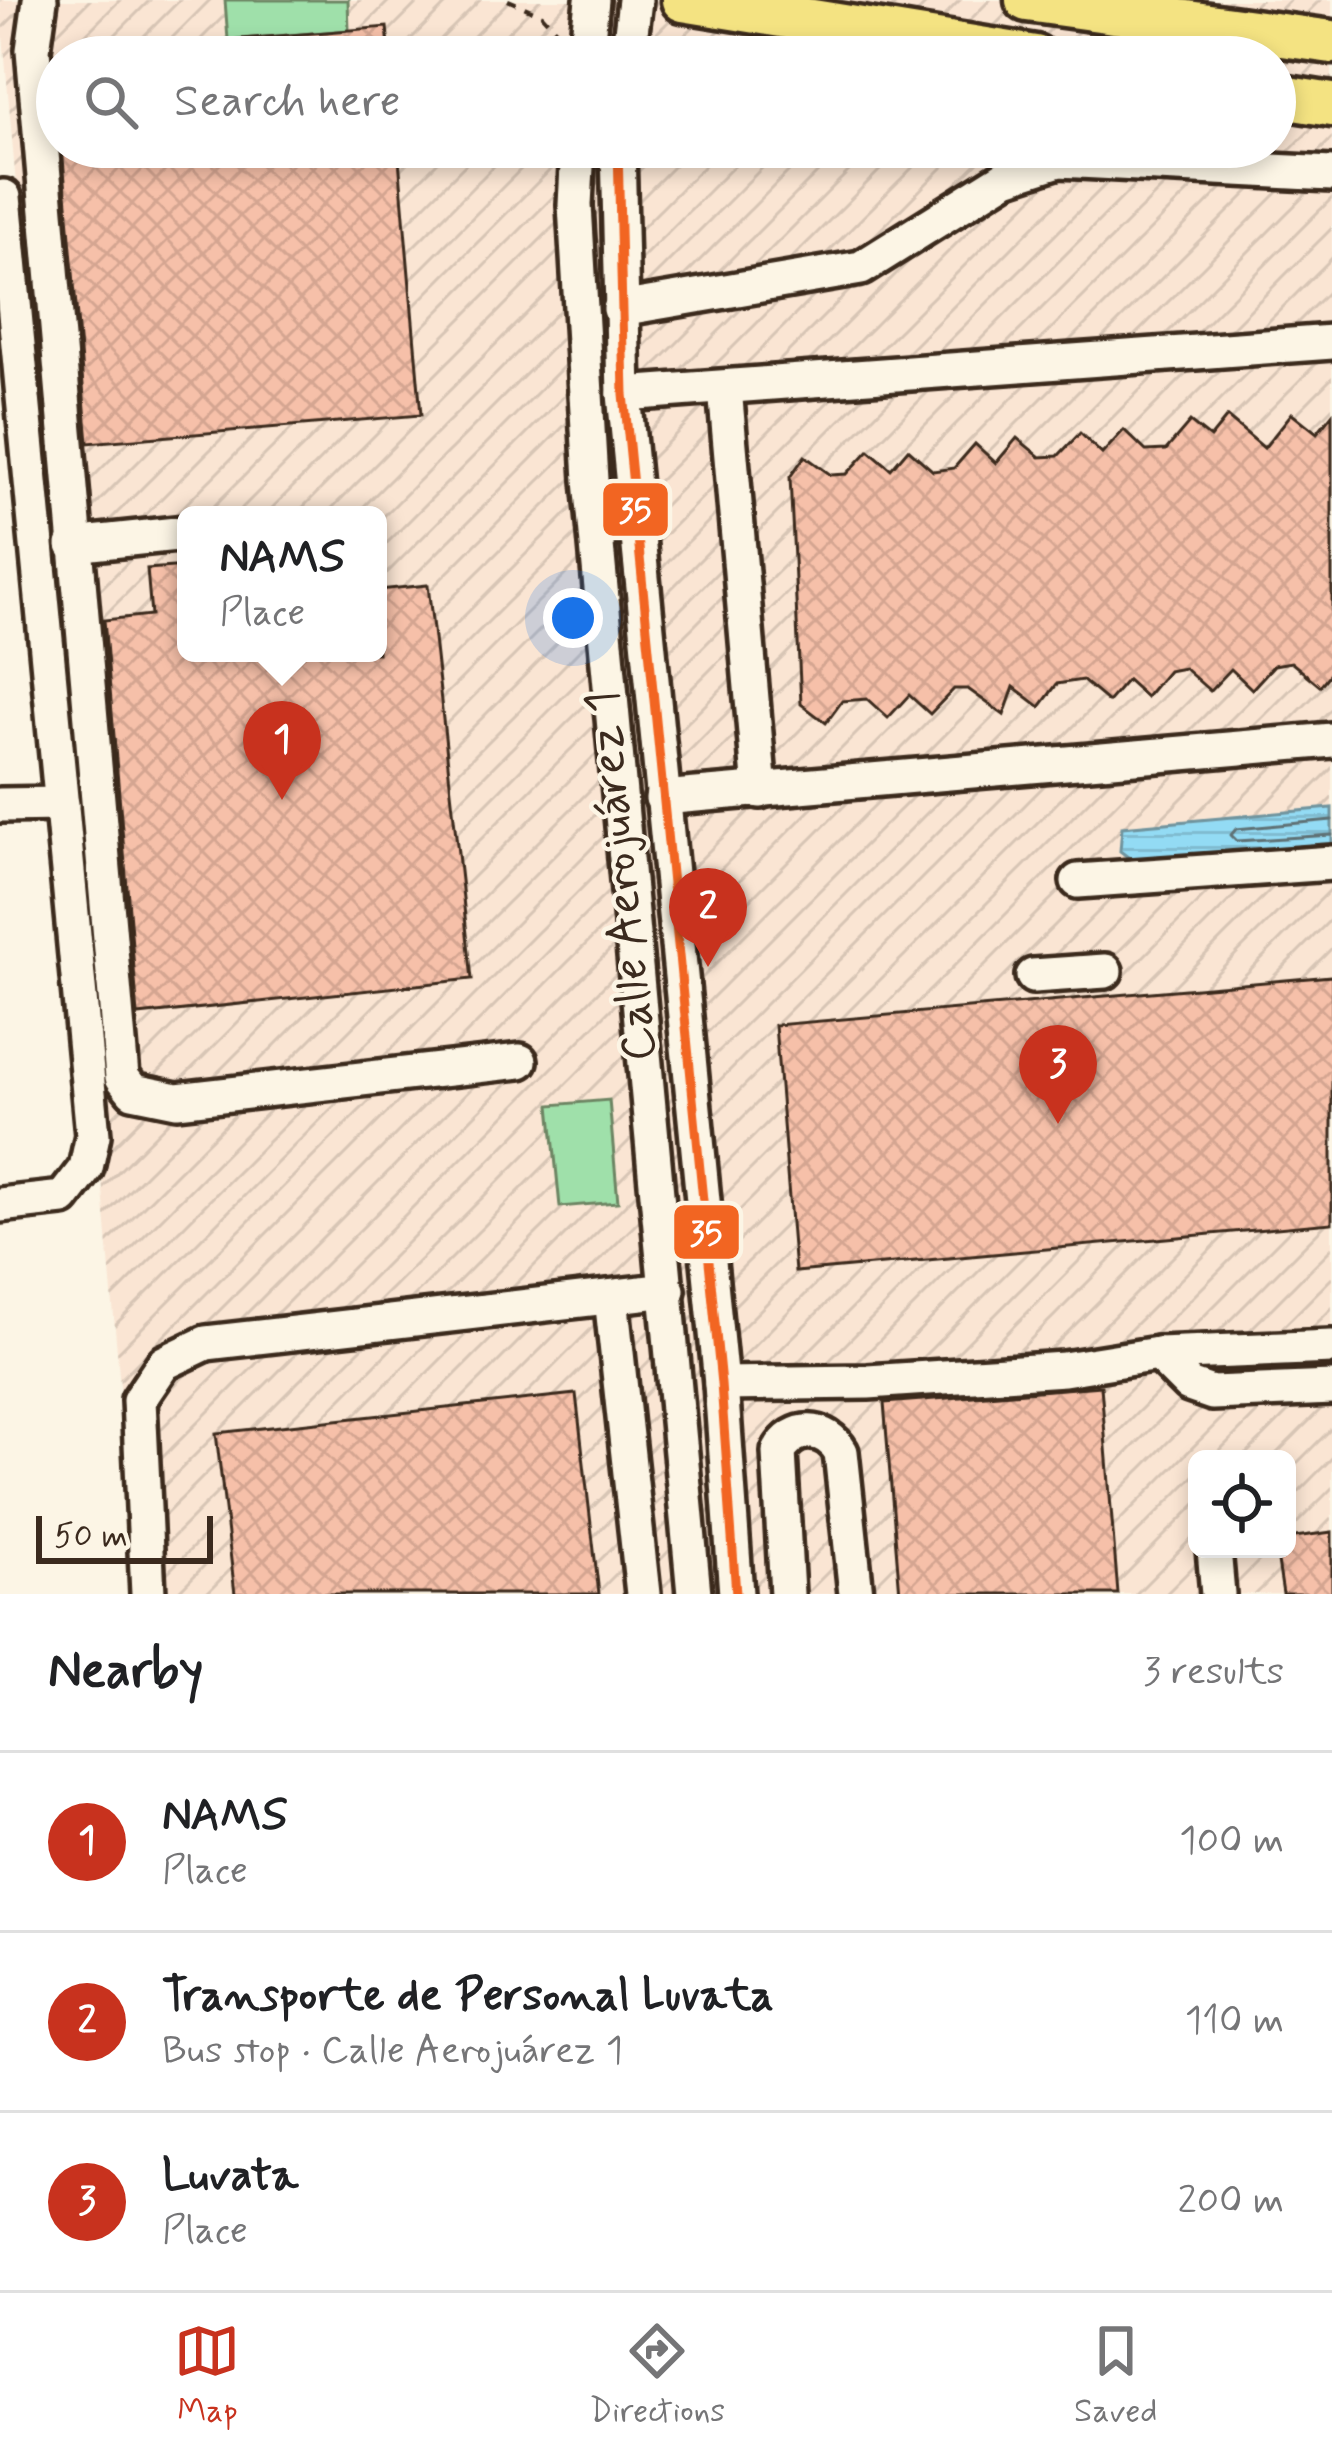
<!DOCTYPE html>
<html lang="en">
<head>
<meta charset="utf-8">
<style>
	body { margin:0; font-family:Mynerve,sans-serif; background:#f6f6f6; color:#202124 }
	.controls { position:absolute; right:36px; bottom:36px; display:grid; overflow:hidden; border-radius:18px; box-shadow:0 6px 18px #0003 }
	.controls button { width:108px; height:108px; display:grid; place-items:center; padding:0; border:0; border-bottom:3px solid #e0e0e0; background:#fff; color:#202124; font:60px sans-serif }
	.scale { position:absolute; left:36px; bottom:30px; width:177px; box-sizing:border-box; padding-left:12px; border:6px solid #3b2a1e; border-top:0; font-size:33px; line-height:42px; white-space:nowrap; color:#3b2a1e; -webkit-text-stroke:9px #fcf5e5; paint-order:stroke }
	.you { position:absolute; left:573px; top:618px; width:42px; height:42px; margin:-30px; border:9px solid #fff; border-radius:50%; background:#1a73e8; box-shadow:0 0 0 18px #1a73e833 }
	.badge { display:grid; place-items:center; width:78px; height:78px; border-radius:50%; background:#c8321e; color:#fff; font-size:39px; font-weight:700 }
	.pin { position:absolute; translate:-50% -99px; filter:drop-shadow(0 3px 6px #0008) }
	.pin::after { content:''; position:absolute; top:63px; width:42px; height:36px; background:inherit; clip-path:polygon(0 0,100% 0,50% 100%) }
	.popup { position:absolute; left:177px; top:506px; width:210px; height:156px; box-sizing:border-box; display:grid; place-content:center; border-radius:18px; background:#fff; filter:drop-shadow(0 3px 9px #0005); font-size:39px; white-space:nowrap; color:#757577 }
	.popup b { font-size:45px; color:#202124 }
	.popup::after { content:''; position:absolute; left:50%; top:100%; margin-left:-24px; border:24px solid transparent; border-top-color:#fff }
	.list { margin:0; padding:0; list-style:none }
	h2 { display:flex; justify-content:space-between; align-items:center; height:156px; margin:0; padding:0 48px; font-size:51px }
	h2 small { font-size:39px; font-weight:400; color:#757577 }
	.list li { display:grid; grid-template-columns:78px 1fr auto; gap:36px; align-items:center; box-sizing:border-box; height:180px; padding:0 48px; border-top:3px solid #e0e0e0 }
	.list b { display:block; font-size:45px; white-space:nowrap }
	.list p { margin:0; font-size:39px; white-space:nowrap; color:#757577 }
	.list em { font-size:39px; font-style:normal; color:#757577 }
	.icon { flex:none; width:66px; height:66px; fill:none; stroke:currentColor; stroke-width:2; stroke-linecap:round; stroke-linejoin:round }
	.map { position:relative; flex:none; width:1332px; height:1594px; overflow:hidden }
	.search { position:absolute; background:#fff; box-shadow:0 6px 18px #0003; left:36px; right:36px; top:36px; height:132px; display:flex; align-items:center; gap:30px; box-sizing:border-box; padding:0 42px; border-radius:66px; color:#757577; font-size:45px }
	.sheet { height:696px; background:#fff }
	nav { display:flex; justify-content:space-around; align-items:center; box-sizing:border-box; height:168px; border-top:3px solid #e0e0e0; background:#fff; font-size:33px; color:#757577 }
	nav a { display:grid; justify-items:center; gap:6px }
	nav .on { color:#c8321e }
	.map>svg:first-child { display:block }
	.industrial { fill:url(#industrial-furrows); fill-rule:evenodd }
	.garden { fill:#9fe0aa; stroke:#6d8564; stroke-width:3 }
	.water { fill:url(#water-rules); stroke:#70949e; stroke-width:3 }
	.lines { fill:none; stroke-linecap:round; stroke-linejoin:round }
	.shore { stroke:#5e7174; stroke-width:3 }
	.building { fill:url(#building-cross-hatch); stroke:#3b2a1e; stroke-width:3 }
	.minor-casing { stroke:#3b2a1e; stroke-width:42 }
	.major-casing { stroke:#3b2a1e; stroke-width:51 }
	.path { stroke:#3b2a1e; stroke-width:4.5; stroke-dasharray:9 9; stroke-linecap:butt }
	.minor { stroke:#fcf5e5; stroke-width:33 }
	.major { stroke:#f4e382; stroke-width:42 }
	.bus-1-casing { stroke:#fcf5e5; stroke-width:18 }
	.bus-1 { stroke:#f26522; stroke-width:9 }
	.labels { text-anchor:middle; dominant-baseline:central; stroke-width:9; stroke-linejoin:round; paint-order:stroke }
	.street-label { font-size:48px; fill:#3b2a1e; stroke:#fcf5e5 }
	.line-badge { stroke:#fcf5e5; stroke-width:4.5 }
	.badge-label { font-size:33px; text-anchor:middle; font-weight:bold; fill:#fff }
</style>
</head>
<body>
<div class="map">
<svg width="1332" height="1594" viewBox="0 0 1332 1594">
	<defs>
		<pattern id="industrial-furrows" width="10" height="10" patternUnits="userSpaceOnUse" patternTransform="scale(3)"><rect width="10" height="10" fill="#fae5d3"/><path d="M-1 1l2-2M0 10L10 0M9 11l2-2" fill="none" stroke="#d7c5b5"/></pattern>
		<pattern id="water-rules" width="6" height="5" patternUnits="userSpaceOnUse" patternTransform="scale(3)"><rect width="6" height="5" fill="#93dbf4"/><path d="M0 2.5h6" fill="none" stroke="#80bcd1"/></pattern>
		<pattern id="building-cross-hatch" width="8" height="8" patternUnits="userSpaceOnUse" patternTransform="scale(3)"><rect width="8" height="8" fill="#f6c0a9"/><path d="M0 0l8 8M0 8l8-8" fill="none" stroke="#d4a591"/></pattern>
	</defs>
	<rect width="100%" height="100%" fill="#fcf5e5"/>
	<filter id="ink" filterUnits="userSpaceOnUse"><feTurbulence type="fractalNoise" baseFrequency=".00833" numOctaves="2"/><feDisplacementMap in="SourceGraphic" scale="24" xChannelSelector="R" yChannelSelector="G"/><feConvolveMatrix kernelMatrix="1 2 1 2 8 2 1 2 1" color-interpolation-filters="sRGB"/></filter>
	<g filter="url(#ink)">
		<path class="industrial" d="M0,0H1332V1594H138ZM57,57H1275V147H57ZM186,515H378V653H186ZM1197,1459H1287V1549H1197Z"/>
		<g class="garden">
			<path d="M225,0H348L349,30L228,40Z"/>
			<path d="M609,1100L618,1202L560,1207L550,1105Z"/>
		</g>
		<path class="water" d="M1332,808V847L1132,860L1120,851L1122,827Z"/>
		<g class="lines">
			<path class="shore" d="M1332,820L1236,829L1231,835L1237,841L1332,835"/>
		</g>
		<g class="building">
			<path d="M387,27L390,57H194V43Z"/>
			<path d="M62,147H398L421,415L88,443Z"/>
			<path d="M1292,413L1317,433L1332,414V671L1320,686L1291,662L1274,665L1252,689L1231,669L1210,691L1184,668L1168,671L1146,697L1127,680L1108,702L1082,680L1057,684L1040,707L1014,687L1004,715L968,689H954L930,714L909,695L888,718L867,699L842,701L826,723L801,704L790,477L805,456L831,475L847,474L869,450L891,469L908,449L933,471L954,468L975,444L996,463L1017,438L1040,457L1058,456L1080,433L1102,454L1124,430L1146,451L1166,450L1190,422L1210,438L1227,417L1264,448Z"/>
			<path d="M186,566V653H378V590L428,585L472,979L138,1015L104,620L151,615L147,569Z"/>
			<path d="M1332,976V1223L795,1272L775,1025Z"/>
			<path d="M1101,1386L1118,1594H900L884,1403Z"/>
			<path d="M576,1394L599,1594H235L216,1433Z"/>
			<path d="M1332,1532V1594H1283L1276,1549H1287V1538Z"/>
		</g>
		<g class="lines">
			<g class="minor-casing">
				<g id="minor">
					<path d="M40,0L33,50L122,1077L133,1091L177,1100L520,1061"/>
					<path d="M586,57L592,0"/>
					<path d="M628,57L635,0"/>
					<path d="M578,147L575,205L591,480L694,1594"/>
					<path d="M618,147L624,394L721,1384L736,1594"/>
					<path d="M620,309L861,268L1006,177L1059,160L1332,174"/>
					<path d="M725,388L760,791"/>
					<path d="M624,394L1332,342"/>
					<path d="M73,545L186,533"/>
					<path d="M662,798L1332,740"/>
					<path d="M0,805L62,804"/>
					<path d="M1078,881L1332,863"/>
					<path d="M1033,976L1105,971"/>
					<path d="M0,1205L63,1198L86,1168L93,1135L4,197"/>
					<path d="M611,1297L643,1594"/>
					<path d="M1158,1354L1189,1385L1212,1393L1332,1388"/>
					<path d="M721,1384L868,1382L1064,1369L1158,1354L1332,1347"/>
					<path d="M1214,1549L1218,1594"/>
					<path d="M148,1594L139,1400L164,1363L206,1343L668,1290"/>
					<path d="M787,1594L779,1452C793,1424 826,1426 841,1452L856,1594"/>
				</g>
			</g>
			<g class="major-casing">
				<g id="major">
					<path d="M683,0L1035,57"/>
					<path d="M1027,0L1332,42"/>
					<path d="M1275,96L1332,105"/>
				</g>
			</g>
			<path class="path" d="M508,0L542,15L561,36"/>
			<use href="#minor" class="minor"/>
			<use href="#major" class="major"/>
			<g class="bus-1-casing">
				<path id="bus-1" d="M618,147L624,394L721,1384L736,1594"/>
			</g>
			<use href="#bus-1" class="bus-1"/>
		</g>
	</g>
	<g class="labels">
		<g class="street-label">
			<text transform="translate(622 876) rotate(-96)">Calle Aerojuárez 1</text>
		</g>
	</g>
	<g class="line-badge">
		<rect x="601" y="481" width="69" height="57" rx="12" fill="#f26522"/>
		<rect x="672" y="1203" width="69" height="58" rx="12" fill="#f26522"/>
	</g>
	<g class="badge-label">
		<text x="635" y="521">35</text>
		<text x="706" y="1244">35</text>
	</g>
</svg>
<div class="controls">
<button><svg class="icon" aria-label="locate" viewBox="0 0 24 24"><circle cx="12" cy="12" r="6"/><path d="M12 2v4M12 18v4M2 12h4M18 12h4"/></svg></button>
</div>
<div class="scale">50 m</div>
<div class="you"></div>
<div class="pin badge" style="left:282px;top:800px">1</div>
<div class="popup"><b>NAMS</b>Place</div>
<div class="pin badge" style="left:708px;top:967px">2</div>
<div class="pin badge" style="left:1058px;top:1124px">3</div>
<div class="search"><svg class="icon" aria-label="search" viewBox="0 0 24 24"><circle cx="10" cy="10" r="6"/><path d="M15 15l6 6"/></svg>Search here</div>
</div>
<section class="sheet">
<h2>Nearby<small>3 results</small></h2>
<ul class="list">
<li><span class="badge">1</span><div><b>NAMS</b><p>Place</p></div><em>100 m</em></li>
<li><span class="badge">2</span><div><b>Transporte de Personal Luvata</b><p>Bus stop · Calle Aerojuárez 1</p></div><em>110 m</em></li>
<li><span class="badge">3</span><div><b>Luvata</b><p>Place</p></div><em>200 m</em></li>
</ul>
</section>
<nav>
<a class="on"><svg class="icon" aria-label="map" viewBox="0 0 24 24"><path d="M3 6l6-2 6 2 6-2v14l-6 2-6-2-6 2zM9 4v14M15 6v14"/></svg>Map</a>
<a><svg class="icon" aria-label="directions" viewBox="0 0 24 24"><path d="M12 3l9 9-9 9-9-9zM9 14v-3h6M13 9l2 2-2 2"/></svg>Directions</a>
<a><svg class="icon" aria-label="saved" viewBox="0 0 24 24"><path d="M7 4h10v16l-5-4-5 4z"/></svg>Saved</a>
</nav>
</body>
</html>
